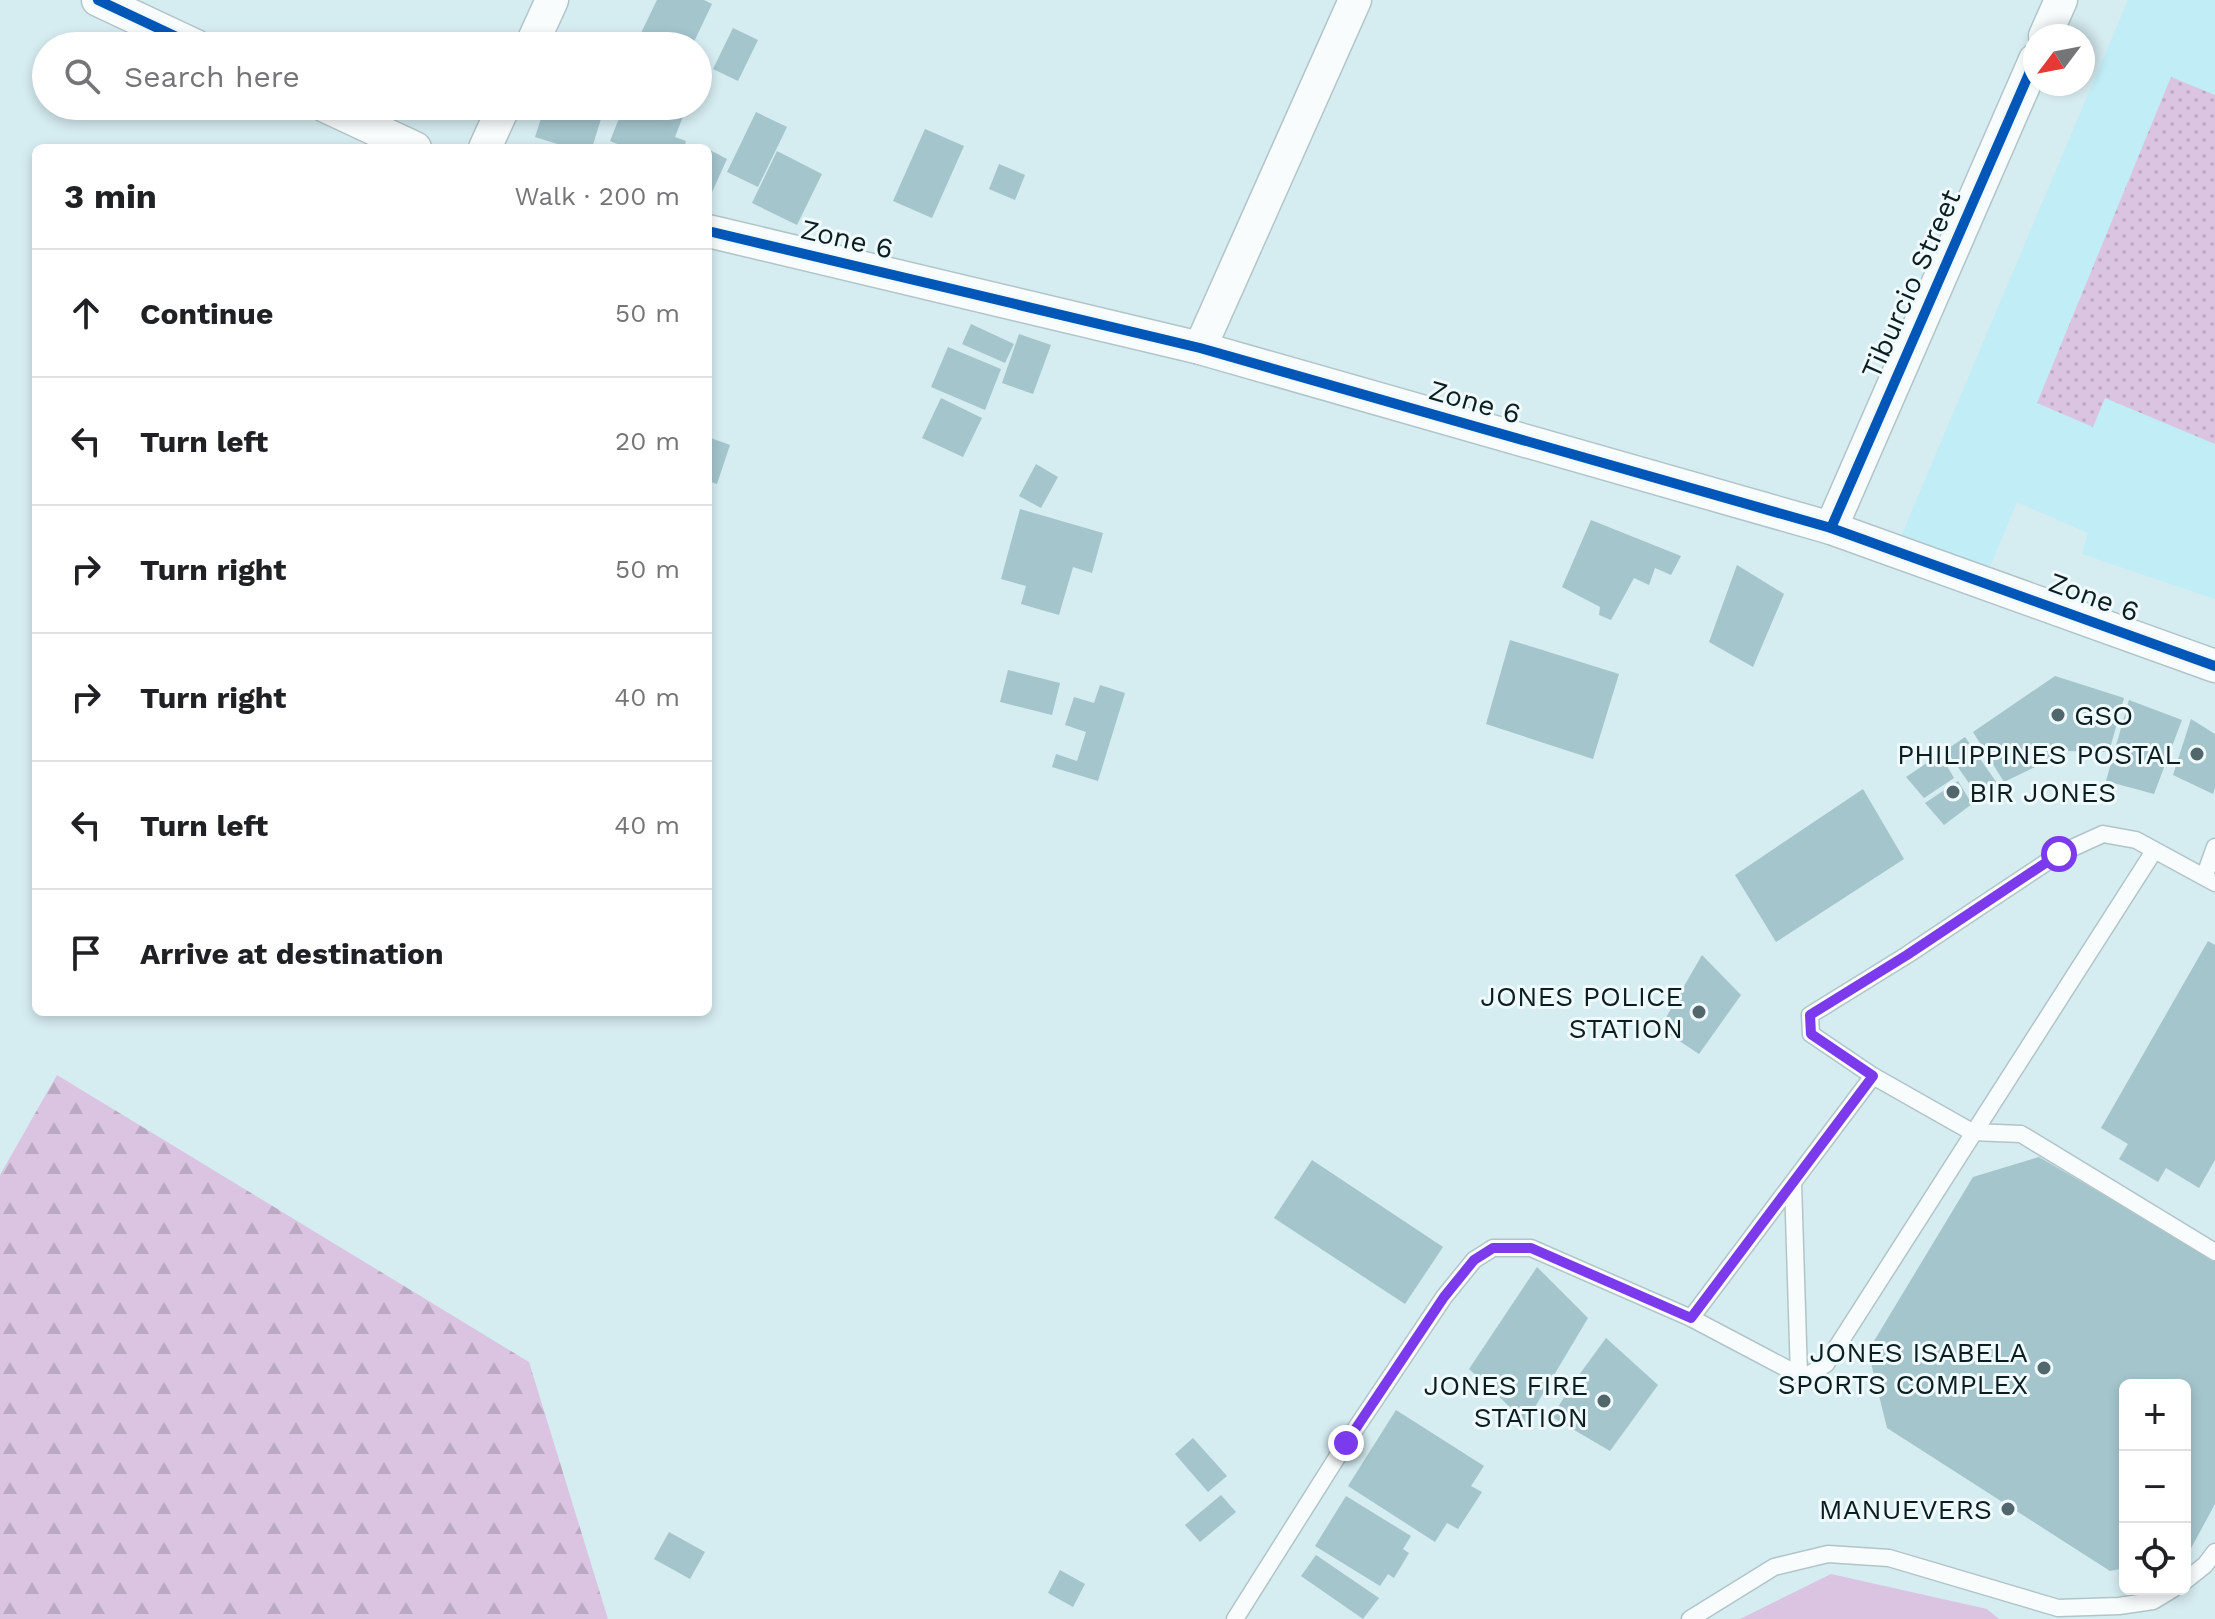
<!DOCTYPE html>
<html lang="en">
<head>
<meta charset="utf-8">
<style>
	body { margin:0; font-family:"Work Sans",sans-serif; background:#f2f2f2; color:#202124 }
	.controls { position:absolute; right:24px; bottom:24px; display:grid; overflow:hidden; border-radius:12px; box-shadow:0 4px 12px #0003 }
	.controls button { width:72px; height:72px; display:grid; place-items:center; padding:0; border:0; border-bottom:2px solid #e0e0e0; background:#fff; color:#202124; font:40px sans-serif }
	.compass { position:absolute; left:2023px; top:24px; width:72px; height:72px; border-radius:50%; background:#fff; box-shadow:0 4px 12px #0003; rotate:238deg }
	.stop { position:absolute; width:24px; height:24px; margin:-18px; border:6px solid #7c3aed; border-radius:50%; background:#fff }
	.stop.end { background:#7c3aed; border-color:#fff; box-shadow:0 2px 8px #0008 }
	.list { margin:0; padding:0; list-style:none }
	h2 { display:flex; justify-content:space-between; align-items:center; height:104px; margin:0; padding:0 32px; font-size:34px }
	h2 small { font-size:26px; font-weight:400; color:#757577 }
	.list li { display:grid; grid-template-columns:52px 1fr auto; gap:24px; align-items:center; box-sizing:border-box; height:128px; padding:0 32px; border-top:2px solid #e0e0e0 }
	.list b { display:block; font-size:30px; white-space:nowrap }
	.list em { font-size:26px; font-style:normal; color:#757577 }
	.icon { flex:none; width:44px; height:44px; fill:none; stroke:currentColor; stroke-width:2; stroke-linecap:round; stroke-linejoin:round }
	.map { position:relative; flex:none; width:2215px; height:1619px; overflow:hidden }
	.search { position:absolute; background:#fff; box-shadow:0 4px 12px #0003; left:32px; top:32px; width:680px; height:88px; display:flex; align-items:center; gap:20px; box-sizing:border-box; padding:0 28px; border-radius:44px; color:#757577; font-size:30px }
	.panel { position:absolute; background:#fff; box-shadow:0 4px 12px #0003; left:32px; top:144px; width:680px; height:872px; border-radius:12px }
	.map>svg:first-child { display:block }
	.built { fill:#c0edf6 }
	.grass { fill:#dbc4e2 }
	.forest { fill:url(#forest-firs) }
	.park { fill:url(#park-dots) }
	.building { fill:#a4c5cc }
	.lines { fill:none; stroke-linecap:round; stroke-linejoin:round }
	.lane-casing { stroke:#b1c5c9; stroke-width:19 }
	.street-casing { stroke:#b1c5c9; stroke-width:35 }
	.lane { stroke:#f9fcfd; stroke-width:16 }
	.street { stroke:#f9fcfd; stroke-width:32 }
	.cycleway-casing { stroke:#f0fafd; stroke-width:15 }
	.cycleway { stroke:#0057b8; stroke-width:10 }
	.route { stroke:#7c3aed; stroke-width:10 }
	.poi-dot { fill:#52676b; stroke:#f0fafd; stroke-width:3 }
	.labels { text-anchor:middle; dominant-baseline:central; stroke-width:6; stroke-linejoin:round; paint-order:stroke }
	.street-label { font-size:28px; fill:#0b1f23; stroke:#f0fafd }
	.poi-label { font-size:28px; fill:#0b1f23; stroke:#f0fafd; text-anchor:end }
</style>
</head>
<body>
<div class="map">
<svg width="2215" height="1619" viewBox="0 0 2215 1619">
	<defs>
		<pattern id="forest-firs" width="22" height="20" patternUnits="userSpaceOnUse" patternTransform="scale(2)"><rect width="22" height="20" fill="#dbc4e2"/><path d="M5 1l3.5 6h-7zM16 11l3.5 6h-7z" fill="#bba8c2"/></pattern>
		<pattern id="park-dots" width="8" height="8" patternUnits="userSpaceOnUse" patternTransform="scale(2)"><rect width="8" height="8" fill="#dbc4e2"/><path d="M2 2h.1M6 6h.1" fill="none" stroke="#bba8c2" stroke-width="1.8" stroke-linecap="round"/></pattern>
	</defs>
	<rect width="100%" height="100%" fill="#d5ecf1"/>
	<path class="built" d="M2128,0H2215V599L2082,554L2088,533L2017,502L1987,574L1899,541Z"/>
	<path class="grass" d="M1831,1574L1987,1609L1999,1619H1740Z"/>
	<path class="forest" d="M57,1075L529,1362L608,1619H0V1175Z"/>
	<path class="park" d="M2171,77L2215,95V444L2105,398L2093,427L2037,403Z"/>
	<g class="building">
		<path d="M657,0H704L712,4L692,46H663L640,35Z"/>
		<path d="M733,28L758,40L738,81L713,69Z"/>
		<path d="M564,34L587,41L585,46H560Z"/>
		<path d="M545,106H605L592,148H570L535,137Z"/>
		<path d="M624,106H687L675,137L686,141L684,148H627L610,141Z"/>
		<path d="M756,112L787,127L758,187L727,172Z"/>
		<path d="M925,129L964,146L932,218L893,201Z"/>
		<path d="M708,149L727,159L708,201Z"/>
		<path d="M777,151L822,174L797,225L752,203Z"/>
		<path d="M999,164L1025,175L1015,200L989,189Z"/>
		<path d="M971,324L1014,344L1005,363L962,344Z"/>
		<path d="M1019,334L1051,345L1033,394L1002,383Z"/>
		<path d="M948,347L1001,369L985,410L931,387Z"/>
		<path d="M941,398L982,418L963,457L922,438Z"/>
		<path d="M708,437L730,445L717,484L708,481Z"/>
		<path d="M1036,464L1058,477L1041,508L1019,496Z"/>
		<path d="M1020,509L1103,533L1092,573L1073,567L1059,615L1021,604L1026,586L1001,579Z"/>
		<path d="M1591,520L1681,556L1671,575L1655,568L1649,585L1634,578L1611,620L1599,615L1600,607L1562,587Z"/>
		<path d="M1737,565L1784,594L1753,667L1709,642Z"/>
		<path d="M1510,640L1619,674L1593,759L1486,724Z"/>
		<path d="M1008,670L1060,683L1052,715L1000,702Z"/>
		<path d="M2055,676L2124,698L2109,752L2068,751L2004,782L1973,732Z"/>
		<path d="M1100,685L1125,693L1098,781L1052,767L1056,754L1077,761L1086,732L1065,725L1074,697L1094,703Z"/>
		<path d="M2129,700L2182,720L2154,794L2106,781Z"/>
		<path d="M2191,719L2215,734V788L2213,794L2173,775Z"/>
		<path d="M1965,737L1999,786L1980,799L1946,750Z"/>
		<path d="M1940,754L1954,778L1924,798L1906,777Z"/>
		<path d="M1958,781L1972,804L1944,825L1925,803Z"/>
		<path d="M1863,789L1904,859L1776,942L1735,875Z"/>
		<path d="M2208,941L2215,945V1160L2199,1188L2166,1168L2158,1182L2119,1159L2128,1144L2101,1128Z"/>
		<path d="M1702,955L1741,995L1699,1054L1660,1028Z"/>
		<path d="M2039,1157L2215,1260V1504L2189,1552H2185V1385H2125V1568L2110,1571L1887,1428L1868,1351L1973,1177Z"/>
		<path d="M1312,1160L1443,1247L1405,1304L1274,1218Z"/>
		<path d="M1537,1267L1588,1318L1526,1422L1469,1369Z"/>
		<path d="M1606,1338L1658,1385L1610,1451L1552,1417L1571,1386Z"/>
		<path d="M1396,1410L1484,1466L1471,1486L1482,1492L1458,1529L1447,1523L1435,1542L1348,1486Z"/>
		<path d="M1193,1438L1227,1476L1208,1492L1175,1454Z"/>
		<path d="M1221,1495L1236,1512L1200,1542L1185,1525Z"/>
		<path d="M1346,1496L1411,1536L1403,1549L1409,1553L1394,1578L1388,1574L1380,1586L1315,1546Z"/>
		<path d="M669,1532L705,1552L690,1579L654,1559Z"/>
		<path d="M1316,1555L1379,1598L1363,1619L1301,1576Z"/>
		<path d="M1060,1570L1085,1584L1073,1607L1048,1593Z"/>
	</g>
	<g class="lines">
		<g class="lane-casing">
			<g id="lane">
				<path d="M2205,875L2215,847"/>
				<path d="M1873,1076L1972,1132L2021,1134L2215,1252"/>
				<path d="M1793,1183L1799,1375"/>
				<path d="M1691,1318L1873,1076L1811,1034L1810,1015L1907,955L2059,854L2103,834L2136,840L2215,883"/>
				<path d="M2185,1581L2205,1565L2215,1552"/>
				<path d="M1235,1619L1346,1443L1444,1297L1474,1260L1493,1248H1531L1691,1318L1799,1375H1808L1826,1364L2154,851"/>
				<path d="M1690,1619L1774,1567L1828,1554L1889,1558L2058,1608L2119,1606L2153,1601L2173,1589"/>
			</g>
		</g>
		<g class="street-casing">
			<g id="street">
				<path d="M98,0L196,46"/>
				<path d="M2045,36L2061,0"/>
				<path d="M531,46L552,0"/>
				<path d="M325,106L415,148"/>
				<path d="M485,148L504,106"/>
				<path d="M708,231L1200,348L1831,528L2215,666"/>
				<path d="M1200,348L1355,0"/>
				<path d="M1831,528L2035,60"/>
			</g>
		</g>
		<use href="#lane" class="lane"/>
		<use href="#street" class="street"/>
		<g class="cycleway-casing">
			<g id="cycleway">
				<path d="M98,0L196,46"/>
				<path d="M708,231L1200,348L1831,528L2215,666"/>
				<path d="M1831,528L2035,60"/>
			</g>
		</g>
		<use href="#cycleway" class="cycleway"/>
	</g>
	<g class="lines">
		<path class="route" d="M1346,1443L1444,1297L1474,1260L1493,1248H1531L1691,1318L1873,1076L1811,1034L1810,1015L1907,955L2059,854"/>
	</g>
	<g class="poi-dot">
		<circle cx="2058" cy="715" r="8"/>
		<circle cx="2197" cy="754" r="8"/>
		<circle cx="1953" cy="792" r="8"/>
		<circle cx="1699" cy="1012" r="8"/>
		<circle cx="2044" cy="1368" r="8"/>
		<circle cx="1604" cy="1401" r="8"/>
		<circle cx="2008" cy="1509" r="8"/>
	</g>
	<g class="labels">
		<g class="street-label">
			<text transform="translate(847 239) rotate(13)">Zone 6</text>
			<text transform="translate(1911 284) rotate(-66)">Tiburcio Street</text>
			<text transform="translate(1475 402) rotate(16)">Zone 6</text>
			<text transform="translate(2094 597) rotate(20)">Zone 6</text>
		</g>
		<g class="poi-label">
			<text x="2074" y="715" text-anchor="start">GSO</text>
			<text x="2181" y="754">PHILIPPINES POSTAL</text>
			<text x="1969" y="792" text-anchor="start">BIR JONES</text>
			<text x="1683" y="996">JONES POLICE<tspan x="1683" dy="32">STATION</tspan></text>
			<text x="2028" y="1352">JONES ISABELA<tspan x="2028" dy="32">SPORTS COMPLEX</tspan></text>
			<text x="1588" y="1385">JONES FIRE<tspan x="1588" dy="32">STATION</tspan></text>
			<text x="1992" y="1509">MANUEVERS</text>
		</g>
	</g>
</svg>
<div class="controls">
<button>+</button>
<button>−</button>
<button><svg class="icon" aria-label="locate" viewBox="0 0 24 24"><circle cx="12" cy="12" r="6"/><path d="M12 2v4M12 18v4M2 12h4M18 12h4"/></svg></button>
</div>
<svg class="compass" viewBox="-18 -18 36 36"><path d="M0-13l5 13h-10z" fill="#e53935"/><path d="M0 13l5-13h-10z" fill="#757577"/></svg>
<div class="stop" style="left:2059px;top:854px"></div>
<div class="stop end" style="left:1346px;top:1443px"></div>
<div class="search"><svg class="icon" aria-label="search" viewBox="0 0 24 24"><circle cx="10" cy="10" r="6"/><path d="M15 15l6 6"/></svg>Search here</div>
<section class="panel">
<h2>3 min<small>Walk · 200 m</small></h2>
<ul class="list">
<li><svg class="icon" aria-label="ahead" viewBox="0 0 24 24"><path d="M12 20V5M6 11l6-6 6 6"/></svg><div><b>Continue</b></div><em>50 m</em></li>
<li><svg class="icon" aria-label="left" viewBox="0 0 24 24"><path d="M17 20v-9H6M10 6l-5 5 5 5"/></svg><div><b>Turn left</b></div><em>20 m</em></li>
<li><svg class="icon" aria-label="right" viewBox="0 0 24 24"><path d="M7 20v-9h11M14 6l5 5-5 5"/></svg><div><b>Turn right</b></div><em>50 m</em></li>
<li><svg class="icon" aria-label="right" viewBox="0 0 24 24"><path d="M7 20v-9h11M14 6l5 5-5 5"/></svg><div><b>Turn right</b></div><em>40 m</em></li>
<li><svg class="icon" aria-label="left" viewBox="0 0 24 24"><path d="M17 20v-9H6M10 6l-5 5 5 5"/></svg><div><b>Turn left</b></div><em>40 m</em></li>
<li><svg class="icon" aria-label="arrive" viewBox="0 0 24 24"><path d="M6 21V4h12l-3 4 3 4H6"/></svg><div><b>Arrive at destination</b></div></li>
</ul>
</section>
</div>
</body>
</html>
